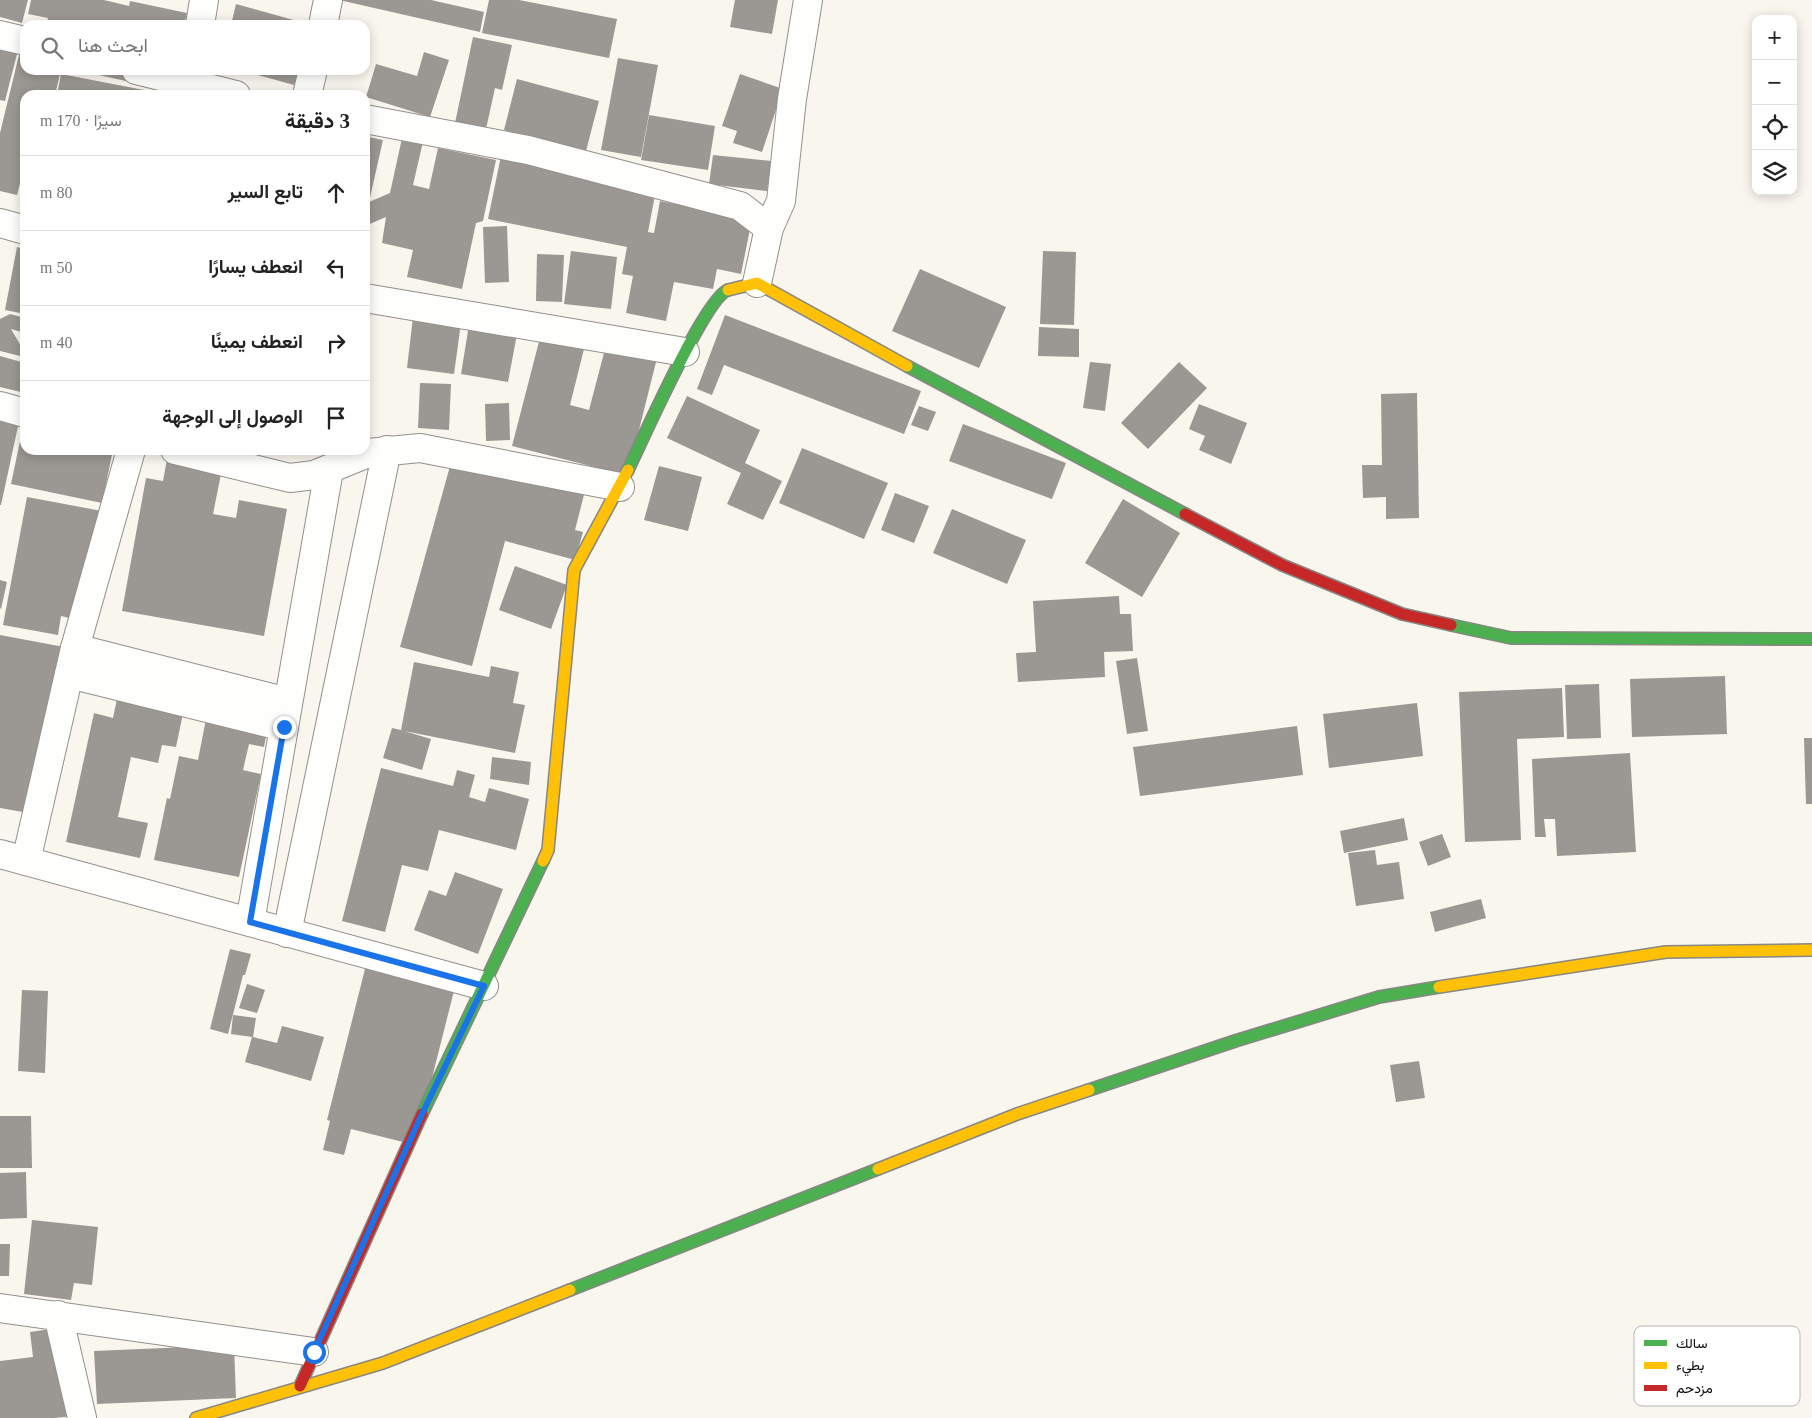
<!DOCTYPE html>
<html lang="ar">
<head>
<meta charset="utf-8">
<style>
	body { margin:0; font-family:"Times New Roman",Vazirmatn,serif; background:#f2f2f2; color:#222; direction:rtl }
	.controls { position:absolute; right:15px; top:15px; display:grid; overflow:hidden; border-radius:10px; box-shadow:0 2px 12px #0003 }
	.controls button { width:45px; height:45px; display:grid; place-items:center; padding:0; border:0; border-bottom:1px solid #e0e0e0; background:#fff; color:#222; font:25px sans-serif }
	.stop { position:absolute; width:15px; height:15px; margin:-11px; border:4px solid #1a73e8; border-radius:50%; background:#fff }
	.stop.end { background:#1a73e8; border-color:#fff; box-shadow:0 1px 5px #0008 }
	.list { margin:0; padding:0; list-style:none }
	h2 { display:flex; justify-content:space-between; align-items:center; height:65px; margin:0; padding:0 20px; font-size:21px }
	h2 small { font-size:16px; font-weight:400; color:#767676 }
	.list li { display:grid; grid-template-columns:32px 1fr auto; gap:15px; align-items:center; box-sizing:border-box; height:75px; padding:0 20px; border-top:1px solid #e0e0e0 }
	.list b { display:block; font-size:19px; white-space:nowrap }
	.list em { font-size:16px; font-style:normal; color:#767676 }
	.icon { flex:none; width:28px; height:28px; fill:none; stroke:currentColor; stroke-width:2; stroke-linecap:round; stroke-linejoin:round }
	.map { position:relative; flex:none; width:1812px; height:1418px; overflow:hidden; direction:ltr }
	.search { position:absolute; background:#fff; box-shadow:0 2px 12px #0003; left:20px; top:20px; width:350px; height:55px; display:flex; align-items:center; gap:12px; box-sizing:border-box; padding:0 18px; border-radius:15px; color:#767676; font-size:19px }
	.panel { position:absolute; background:#fff; box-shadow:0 2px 12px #0003; left:20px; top:90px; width:350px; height:365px; border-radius:15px; direction:rtl }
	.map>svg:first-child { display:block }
	.building { fill:#9b9893 }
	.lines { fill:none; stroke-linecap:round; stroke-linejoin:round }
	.street-casing { stroke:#92908c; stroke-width:30 }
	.fast-casing { stroke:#888783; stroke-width:14 }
	.slow-casing { stroke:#888783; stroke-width:14 }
	.jam-casing { stroke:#888783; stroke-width:14 }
	.street { stroke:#fefefc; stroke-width:28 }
	.fast { stroke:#4caf50; stroke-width:11 }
	.slow { stroke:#ffc107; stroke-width:11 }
	.jam { stroke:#c62828; stroke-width:11 }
	.route { stroke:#1a73e8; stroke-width:6 }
	.key { fill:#fff; stroke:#b6b6b6; stroke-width:1 }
	.key-label { font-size:14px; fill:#0a0a0a }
</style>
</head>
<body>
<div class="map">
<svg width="1812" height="1418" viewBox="0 0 1812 1418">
	<rect width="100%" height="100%" fill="#f9f6ed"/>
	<g class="building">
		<path d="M0,0H28L22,23L0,17Z"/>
		<path d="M31,0H104L129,6L130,1L187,13L184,25H46L48,18L28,14Z"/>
		<path d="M339,0H431L484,12L480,32Z"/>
		<path d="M489,0H519L617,19L609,58L482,33Z"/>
		<path d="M735,0H778L772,34L730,27Z"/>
		<path d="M236,4L308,24V25H231Z"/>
		<path d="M473,37L512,45L502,90L495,88L486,129L455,123Z"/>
		<path d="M0,45L18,50L5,101L0,100Z"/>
		<path d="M20,51L25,52V70H61L55,95H25V165L17,195L0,191V133Z"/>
		<path d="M424,52L449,60L430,117L366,97L376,64L417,76Z"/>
		<path d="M618,58L658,65L641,157L601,150Z"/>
		<path d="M91,70H133L130,82L90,73Z"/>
		<path d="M240,70H298L294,85Z"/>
		<path d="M61,74L144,90L143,95H57Z"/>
		<path d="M740,74L783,89L762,152L733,143L737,131L722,126Z"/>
		<path d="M517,79L599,101L586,151L504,130Z"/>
		<path d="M649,115L715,126L708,170L641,160Z"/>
		<path d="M404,129L425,133L413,185L429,189L438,148L496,160L483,221L476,223L462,289L407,277L413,250L382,243L386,217L365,226V136L383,140L369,202L390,193Z"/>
		<path d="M713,155L771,161L767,191L709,184Z"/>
		<path d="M501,156L655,195L648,232L654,233L660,201L752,219L741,274L717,269L713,289L674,282L666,321L626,313L633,276L622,274L627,247L488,219Z"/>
		<path d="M507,226L509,282L485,283L483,227Z"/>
		<path d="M17,247L25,249V314L5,310Z"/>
		<path d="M571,251L617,257L611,309L564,304Z"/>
		<path d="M1043,251L1076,252L1074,325L1040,324Z"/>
		<path d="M537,254L564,255L562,302L536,301Z"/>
		<path d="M920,269L1006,307L979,368L892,331Z"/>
		<path d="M10,314L25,318V333L11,329L25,353L20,356L0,351V319Z"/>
		<path d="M725,315L921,391L904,434L724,365L712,395L697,389Z"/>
		<path d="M413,317L461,323L454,374L407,368Z"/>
		<path d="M469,325L517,334L508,382L461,374Z"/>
		<path d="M1039,327L1079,329V357L1038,356Z"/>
		<path d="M542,330L586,341L570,405L589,410L605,349L656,362L639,430L622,474L512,446Z"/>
		<path d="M0,356L25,363V393L0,387Z"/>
		<path d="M1090,362L1111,364L1105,411L1083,408Z"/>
		<path d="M1179,362L1207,388L1148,449L1121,423Z"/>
		<path d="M420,383L451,384L449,430L418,428Z"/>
		<path d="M1417,393L1419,518L1386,519V497L1363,498L1362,465H1382L1381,394Z"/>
		<path d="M687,396L760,430L745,463L782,481L763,520L727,504L741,473L667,438Z"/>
		<path d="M509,403L510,440L486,441L485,404Z"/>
		<path d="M1199,404L1247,423L1231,464L1199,450L1205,436L1189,429Z"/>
		<path d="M919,406L936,412L928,431L911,425Z"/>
		<path d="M0,413L20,417L1,505H0Z"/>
		<path d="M24,422L25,450H113L102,503L11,484Z"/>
		<path d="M963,424L1066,463L1052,499L949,461Z"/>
		<path d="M455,448L587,483L575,530L583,532L575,560L505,541L472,666L400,647Z"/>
		<path d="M802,448L888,483L864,539L779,503Z"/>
		<path d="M167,459L222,469L213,514L236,518L239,500L287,509L264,636L122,611L146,478L163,481Z"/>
		<path d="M659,466L702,477L688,531L644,520Z"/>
		<path d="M895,493L929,506L914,543L881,530Z"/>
		<path d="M27,497L102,511L82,621L61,616L58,635L3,625Z"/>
		<path d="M1123,499L1180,533L1142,597L1085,563Z"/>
		<path d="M952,509L1026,540L1007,584L933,553Z"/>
		<path d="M515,566L567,585L551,629L499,610Z"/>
		<path d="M0,580L7,582L1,609L0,608Z"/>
		<path d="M1119,596L1120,614H1131L1133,651L1104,652L1105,677L1018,682L1016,653L1036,652L1033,601Z"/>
		<path d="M0,635L64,647L34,814L0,808Z"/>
		<path d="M1137,658L1148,731L1127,734L1116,661Z"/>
		<path d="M414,662L489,677L491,666L519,672L513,703L525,705L515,753L404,731L431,739L422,770L383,758L392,728L401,730Z"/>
		<path d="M1725,676L1727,734L1632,737L1630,679Z"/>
		<path d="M1599,684L1601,738L1567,739L1565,685Z"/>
		<path d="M1562,688L1564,737L1517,739L1521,840L1465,842L1459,692Z"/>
		<path d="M119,689L185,704L176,747L162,745L158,763L131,757L118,817L148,823L140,858L66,842L94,713L113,718Z"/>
		<path d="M1417,703L1423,756L1329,768L1323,714Z"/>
		<path d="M206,719L267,731L264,747L249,744L243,770L261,774L239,877L154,860L167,798L170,799L179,756L198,760Z"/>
		<path d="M1297,726L1303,775L1140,796L1133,747Z"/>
		<path d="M1804,738H1812V804H1806Z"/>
		<path d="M1630,753L1636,852L1557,856L1555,819H1544L1546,837H1535L1532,759Z"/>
		<path d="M492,757L531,762L529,785L490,779Z"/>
		<path d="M381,768L453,786L457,770L475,775L469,797L485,802L489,788L529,799L516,850L439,830L428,871L402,865L385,932L342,921Z"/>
		<path d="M1404,818L1408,840L1344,853L1340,831Z"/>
		<path d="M1442,834L1451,857L1428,866L1419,842Z"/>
		<path d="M1375,850L1377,865L1399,862L1404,899L1356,906L1348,853Z"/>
		<path d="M455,872L503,889L478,954L414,930L429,890L446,896Z"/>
		<path d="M1481,899L1486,918L1435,932L1430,912Z"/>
		<path d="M230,949L251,954L245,975H243L228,1034L210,1029Z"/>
		<path d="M368,957L457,979L415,1145L351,1129L344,1155L323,1150L330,1121L327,1120Z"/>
		<path d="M247,984L265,990L257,1013L239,1008Z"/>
		<path d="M22,990L48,991L45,1073L18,1071Z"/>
		<path d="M233,1015L256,1018L253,1037L277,1043L282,1026L324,1037L311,1081L245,1062L252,1037L231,1034Z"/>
		<path d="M1419,1061L1425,1098L1396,1102L1390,1065Z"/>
		<path d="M0,1116H31L32,1168H0Z"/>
		<path d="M26,1172L27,1218L0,1219V1173Z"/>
		<path d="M32,1220L98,1227L92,1285L74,1283L71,1300L24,1294Z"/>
		<path d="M0,1244H10L9,1276H0Z"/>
		<path d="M71,1326L82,1415L55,1418H0V1361L33,1357L30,1332Z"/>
		<path d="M234,1345L236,1398L97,1404L94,1351Z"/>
	</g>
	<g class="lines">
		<g class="street-casing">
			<g id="street">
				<path d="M200,25L204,0"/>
				<path d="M323,25L328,0"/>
				<path d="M0,35L25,41"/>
				<path d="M136,70L236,95"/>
				<path d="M307,95L313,70"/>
				<path d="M365,119L528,150L740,206L769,228"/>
				<path d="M0,223L25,230"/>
				<path d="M757,283L769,228L781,201L792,99L808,0"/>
				<path d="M365,298L685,352"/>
				<path d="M0,406L25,413"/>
				<path d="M175,450L290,478L314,475L368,453L420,448L620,487"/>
				<path d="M75,648L288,702"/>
				<path d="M69,674L284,727"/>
				<path d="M0,854L484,986"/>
				<path d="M26,861L75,648L131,450"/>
				<path d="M250,922L329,470"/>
				<path d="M287,933L387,450"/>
				<path d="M0,1308L314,1352"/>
				<path d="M58,1315L82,1418"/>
			</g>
		</g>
		<g class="fast-casing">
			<g id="fast">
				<path d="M907,366L1185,514"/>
				<path d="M628,470C642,441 705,298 728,290"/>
				<path d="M1451,625L1511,638L1812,639"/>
				<path d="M1089,1090L1235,1041L1379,997L1439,987"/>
				<path d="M422,1114L543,861"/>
				<path d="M570,1290L878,1169"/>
			</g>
		</g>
		<g class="slow-casing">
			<g id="slow">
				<path d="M728,290L757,283L907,366"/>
				<path d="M543,861L548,850L574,570L628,470"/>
				<path d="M1439,987L1666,952L1812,950"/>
				<path d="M878,1169L1017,1114L1089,1090"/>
				<path d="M196,1418L383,1363L570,1290"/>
			</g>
		</g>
		<g class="jam-casing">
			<g id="jam">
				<path d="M1185,514L1282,565L1402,614L1451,625"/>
				<path d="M300,1386L422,1114"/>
			</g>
		</g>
		<use href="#street" class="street"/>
		<use href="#fast" class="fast"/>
		<use href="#slow" class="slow"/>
		<use href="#jam" class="jam"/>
	</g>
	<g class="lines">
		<path class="route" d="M284,727L250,922L484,986L422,1114L314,1352"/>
	</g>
	<rect x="1634" y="1326" width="166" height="80" rx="8" class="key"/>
	<rect x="1644" y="1340" width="23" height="6" fill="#4caf50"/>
	<rect x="1644" y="1362" width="23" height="7" fill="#ffc107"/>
	<rect x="1644" y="1385" width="23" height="6" fill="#c62828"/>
	<g class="key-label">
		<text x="1676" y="1348">سالك</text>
		<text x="1676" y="1370">بطيء</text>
		<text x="1676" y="1393">مزدحم</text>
	</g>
</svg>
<div class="controls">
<button>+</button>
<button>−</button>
<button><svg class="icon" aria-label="locate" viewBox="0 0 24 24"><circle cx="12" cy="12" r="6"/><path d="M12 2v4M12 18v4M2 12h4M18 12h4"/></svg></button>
<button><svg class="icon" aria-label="layers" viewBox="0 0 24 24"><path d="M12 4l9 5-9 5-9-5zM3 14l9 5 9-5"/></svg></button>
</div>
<div class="stop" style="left:314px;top:1352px"></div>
<div class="stop end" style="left:284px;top:727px"></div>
<div class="search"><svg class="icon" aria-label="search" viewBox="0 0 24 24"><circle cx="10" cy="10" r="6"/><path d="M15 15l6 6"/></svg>ابحث هنا</div>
<section class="panel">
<h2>3 دقيقة<small>سيرًا · 170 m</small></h2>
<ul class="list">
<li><svg class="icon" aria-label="ahead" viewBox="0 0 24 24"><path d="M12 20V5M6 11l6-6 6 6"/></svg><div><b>تابع السير</b></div><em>80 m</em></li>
<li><svg class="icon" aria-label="left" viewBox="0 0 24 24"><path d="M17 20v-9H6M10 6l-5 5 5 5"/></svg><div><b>انعطف يسارًا</b></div><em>50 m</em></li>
<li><svg class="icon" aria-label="right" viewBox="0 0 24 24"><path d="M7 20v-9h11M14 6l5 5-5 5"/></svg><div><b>انعطف يمينًا</b></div><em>40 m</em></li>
<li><svg class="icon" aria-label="arrive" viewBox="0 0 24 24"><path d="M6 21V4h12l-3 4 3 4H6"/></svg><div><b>الوصول إلى الوجهة</b></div></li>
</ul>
</section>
</div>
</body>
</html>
